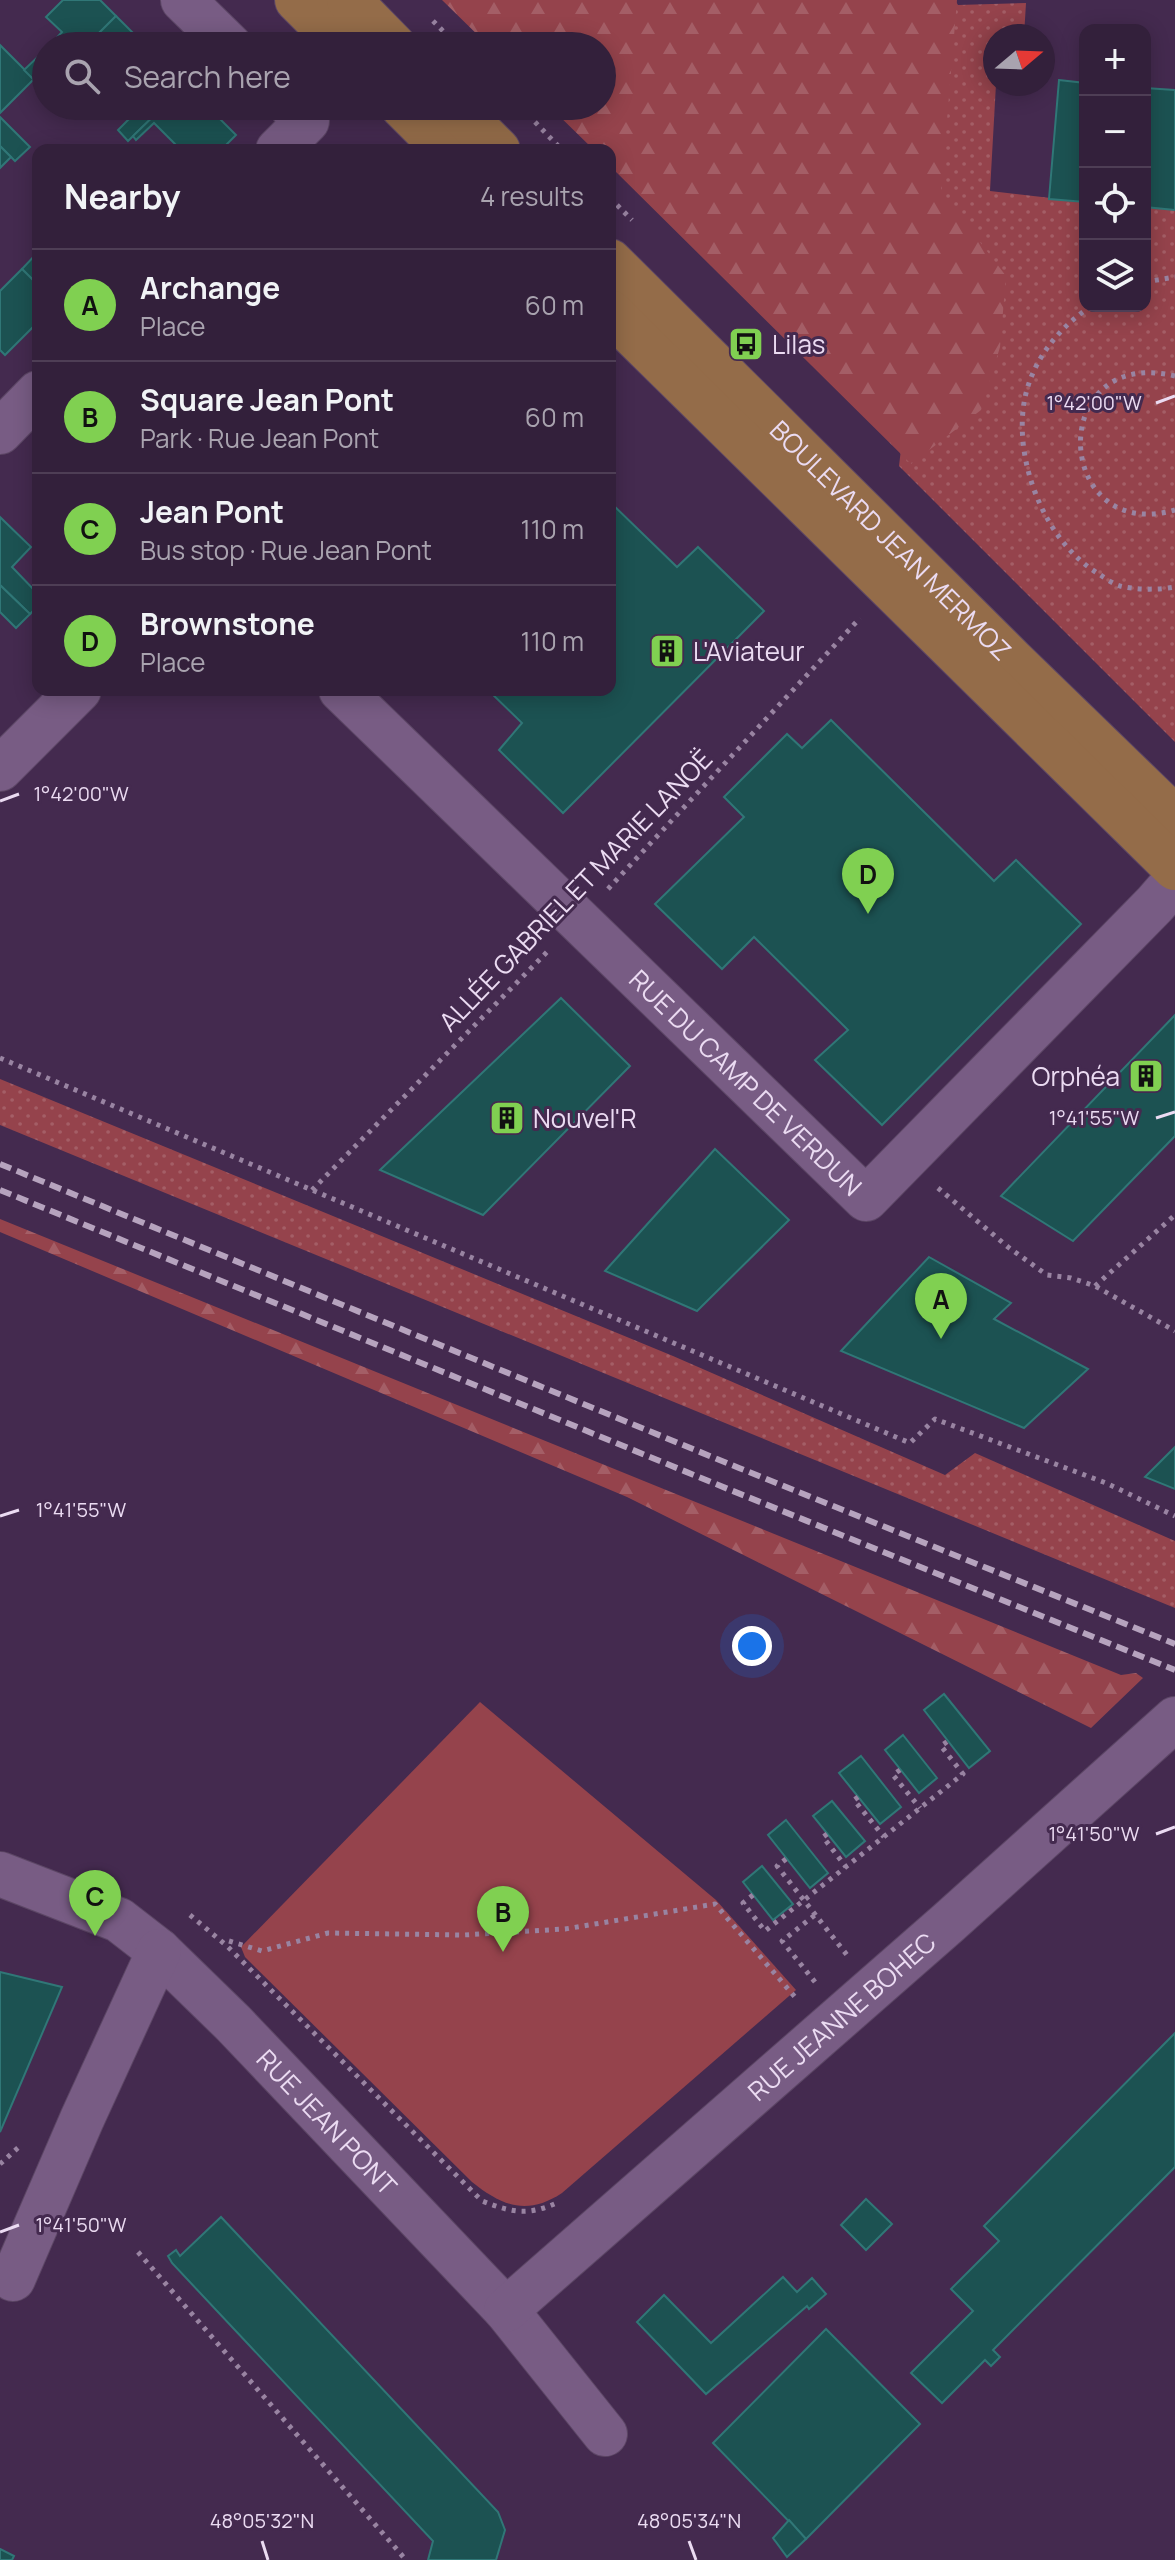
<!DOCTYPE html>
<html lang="en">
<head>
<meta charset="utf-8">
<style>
	body { margin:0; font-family:Manrope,sans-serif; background:#3b2842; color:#f1f3f6 }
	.controls { position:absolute; right:24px; top:24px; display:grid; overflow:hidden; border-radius:16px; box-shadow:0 4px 20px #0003 }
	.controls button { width:72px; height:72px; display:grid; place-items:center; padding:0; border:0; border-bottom:2px solid #4e3e55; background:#33203b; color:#f1f3f6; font:40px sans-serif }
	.compass { position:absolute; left:983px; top:24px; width:72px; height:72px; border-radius:50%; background:#33203b; box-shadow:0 4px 20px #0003; rotate:71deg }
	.you { position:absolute; left:752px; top:1646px; width:28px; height:28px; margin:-20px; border:6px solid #fff; border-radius:50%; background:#1a73e8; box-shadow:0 0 0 12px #1a73e833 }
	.badge { display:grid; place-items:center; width:52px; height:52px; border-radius:50%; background:#80d051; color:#111; font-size:26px; font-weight:700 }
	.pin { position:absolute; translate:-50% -66px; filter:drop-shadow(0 2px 4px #0008) }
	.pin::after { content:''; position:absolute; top:42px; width:28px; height:24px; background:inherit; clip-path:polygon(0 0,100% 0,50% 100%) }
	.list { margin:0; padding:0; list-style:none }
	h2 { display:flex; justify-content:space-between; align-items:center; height:104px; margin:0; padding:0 32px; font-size:34px }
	h2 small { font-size:26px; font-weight:400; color:#a9a3af }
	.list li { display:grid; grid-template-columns:52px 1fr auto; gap:24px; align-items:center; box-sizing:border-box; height:112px; padding:0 32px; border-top:2px solid #4e3e55 }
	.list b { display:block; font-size:30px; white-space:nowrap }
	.list p { margin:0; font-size:26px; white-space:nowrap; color:#a9a3af }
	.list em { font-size:26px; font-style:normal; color:#a9a3af }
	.icon { flex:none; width:44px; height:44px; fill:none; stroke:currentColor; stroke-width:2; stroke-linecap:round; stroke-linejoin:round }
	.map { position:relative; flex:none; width:1175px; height:2560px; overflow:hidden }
	.search { position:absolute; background:#33203b; box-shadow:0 4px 20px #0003; left:32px; top:32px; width:584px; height:88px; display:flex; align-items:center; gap:20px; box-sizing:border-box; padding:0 28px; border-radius:44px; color:#a9a3af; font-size:30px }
	.panel { position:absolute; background:#33203b; box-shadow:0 4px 20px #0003; left:32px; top:144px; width:584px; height:552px; border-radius:16px }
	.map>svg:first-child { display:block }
	.grass { fill:url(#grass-dots) }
	.forest { fill:url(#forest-firs) }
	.park { fill:#95434c }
	.building { fill:#1c5252; stroke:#307777; stroke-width:2 }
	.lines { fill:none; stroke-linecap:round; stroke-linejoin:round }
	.minor-casing { stroke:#5c4665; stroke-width:46 }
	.primary-casing { stroke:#5c4665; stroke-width:46 }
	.path { stroke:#9984a2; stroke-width:5; stroke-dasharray:4 6; stroke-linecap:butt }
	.minor { stroke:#785c84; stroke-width:44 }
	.primary { stroke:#946c49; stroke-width:44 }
	.rail { stroke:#b6a3be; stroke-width:6; stroke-dasharray:12 6; stroke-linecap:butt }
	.ticks { fill:none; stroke:#ebdbf2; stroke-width:3 }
	.labels { text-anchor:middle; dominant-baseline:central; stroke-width:6; stroke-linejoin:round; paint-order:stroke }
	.poi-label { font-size:26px; fill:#ebdbf2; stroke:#442a4f; text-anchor:start }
	.street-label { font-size:26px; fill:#ebdbf2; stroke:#442a4f }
	.ticks-label { font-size:20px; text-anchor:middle; fill:#ebdbf2; stroke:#442a4f; stroke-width:6; stroke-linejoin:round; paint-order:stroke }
</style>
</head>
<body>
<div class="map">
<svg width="1175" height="2560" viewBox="0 0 1175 2560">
	<defs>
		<pattern id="grass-dots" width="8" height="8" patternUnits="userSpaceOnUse" patternTransform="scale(2)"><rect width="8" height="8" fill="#95434c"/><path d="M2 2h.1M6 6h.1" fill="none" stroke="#a45e66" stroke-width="1.8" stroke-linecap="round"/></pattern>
		<pattern id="forest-firs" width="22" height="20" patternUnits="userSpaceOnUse" patternTransform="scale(2)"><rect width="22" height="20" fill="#95434c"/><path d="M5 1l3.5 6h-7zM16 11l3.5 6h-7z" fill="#a45e66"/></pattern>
	</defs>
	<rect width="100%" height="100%" fill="#442a4f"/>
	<g class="grass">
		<path d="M955,0L958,5L1026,3L1024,36H995L996,84L990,191L1085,202V306H1145V207L1175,210V742L899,466Z"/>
		<path d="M0,1079L673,1356L945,1475L975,1453L1175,1541V1608L0,1125Z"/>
	</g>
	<g class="forest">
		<path d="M442,0H957L941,191L1006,276L1000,347L981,410L911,464L610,166V150H594L549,106H602V46H489Z"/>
		<path d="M0,1219L1121,1675L1136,1673L1143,1678L1091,1728L627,1497L0,1232Z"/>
	</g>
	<path class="park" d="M480,1702L716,1900L796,1990L562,2193C527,2216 502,2206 472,2182L245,1957L241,1947Z"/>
	<g class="building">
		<path d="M63,0H100L116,16L86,46H49L62,32L46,17Z"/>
		<path d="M116,16L146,46H86Z"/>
		<path d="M0,45L34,79L0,113Z"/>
		<path d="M46,49V86L43,89L24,70Z"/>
		<path d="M1059,80L1085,83V202L1049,199Z"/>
		<path d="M1145,88L1175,90V210L1145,207Z"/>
		<path d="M137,106H164L128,141L118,130L139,109Z"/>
		<path d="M164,106H207L236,135L221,150H181L154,123L136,140L133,136Z"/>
		<path d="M0,117L30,147L15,161L0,146Z"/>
		<path d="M0,146L11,157L0,168Z"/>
		<path d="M38,252V285L22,269Z"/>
		<path d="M22,269L38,285V322L5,355L0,350V291Z"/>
		<path d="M610,502L677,567L698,547L764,611L563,813L499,750L522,723L488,690H610Z"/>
		<path d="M0,517L31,547L12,567L38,594V606L30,614L0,585Z"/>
		<path d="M0,585L30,614L16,628L0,612Z"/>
		<path d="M831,720L994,881L1016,860L1081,924L882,1125L815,1060L848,1030L754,937L722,969L655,904L744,817L724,797L787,734L802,748Z"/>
		<path d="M561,998L630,1066L483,1215L380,1170Z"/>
		<path d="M1175,1015V1136L1073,1241L1001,1196Z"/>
		<path d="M715,1149L789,1220L697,1311L605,1271Z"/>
		<path d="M929,1257L1011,1303L994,1319L1088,1369L1024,1428L841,1351Z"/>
		<path d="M1175,1447V1489L1145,1477Z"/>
		<path d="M944,1694L990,1751L969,1768L924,1710Z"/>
		<path d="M903,1735L937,1778L919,1793L885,1750Z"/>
		<path d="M861,1756L901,1807L880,1824L839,1773Z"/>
		<path d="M832,1801L865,1841L846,1857L813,1816Z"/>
		<path d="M786,1820L828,1873L810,1888L768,1835Z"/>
		<path d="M762,1866L793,1904L773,1920L743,1882Z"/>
		<path d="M0,1972L62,1987L0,2132Z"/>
		<path d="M1175,2033V2167L993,2350L1000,2357L991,2366L985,2360L942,2403L911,2373L973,2311L951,2289L999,2241L984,2226Z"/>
		<path d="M866,2199L892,2224L866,2250L841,2225Z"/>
		<path d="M221,2217L498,2512L505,2530L496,2560H428L433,2541L172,2263L168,2256L176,2250L180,2256Z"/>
		<path d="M783,2277L797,2292L812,2278L826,2294L809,2309L807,2306L706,2394L637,2322L664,2295L711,2343Z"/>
		<path d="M826,2329L920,2424L806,2539L713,2443Z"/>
		<path d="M789,2520L806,2539L787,2557L773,2538Z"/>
		<path d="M0,2549L14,2556L12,2560H0Z"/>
	</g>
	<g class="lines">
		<g class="minor-casing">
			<g id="minor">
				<path d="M183,0L230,46"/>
				<path d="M278,150L307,121L291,106"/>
				<path d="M0,432L38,393"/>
				<path id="s1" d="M341,690L866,1199L1155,904L1175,881"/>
				<path d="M0,769L79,690"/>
				<path id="s2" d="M0,1874L119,1920L159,1951L233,2023L506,2310L605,2434"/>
				<path d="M13,2279L82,2119L159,1951"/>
				<path id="s3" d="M506,2310L948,1923L1175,1719"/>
			</g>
		</g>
		<g class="primary-casing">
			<g id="primary">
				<path d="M297,0L343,46"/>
				<path d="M349,0L394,46"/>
				<path d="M402,106L446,150"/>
				<path d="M454,106L498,150"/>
				<path id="s4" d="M610,261L1012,660L1175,818"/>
				<path d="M610,312L1175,868"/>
			</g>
		</g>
		<g class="path">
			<path d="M433,21L458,46"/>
			<path d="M535,122L562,150"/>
			<path d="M610,198L632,220"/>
			<path d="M1145,282L1175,277"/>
			<path d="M1091,306C1062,326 1039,352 1028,386C1008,449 1042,541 1099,574C1105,578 1113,584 1120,586C1136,590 1159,590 1175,587"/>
			<path d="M1175,376C1045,345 1053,545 1175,510"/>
			<path d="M608,889L860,618"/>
			<path d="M0,1058L910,1443L935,1419L1106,1483L1175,1516"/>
			<path d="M938,1188L1008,1247L1047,1275L1071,1278L1095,1286L1175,1331"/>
			<path d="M312,1190L548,951"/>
			<path d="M1095,1286L1175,1215"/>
			<path d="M900,1770L893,1775L920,1808"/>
			<path d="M858,1797L854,1800L884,1837"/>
			<path d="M827,1834L823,1837L846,1867"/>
			<path d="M786,1859L777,1866L847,1955"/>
			<path d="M753,1895L743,1903L765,1931L963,1774L941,1746L948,1741"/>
			<path d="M190,1915L227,1946L482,2201C513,2213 528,2216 559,2202"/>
			<path d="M229,1941L262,1951L328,1933L463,1935L565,1929L715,1904L795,1997"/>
			<path d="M815,1982L782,1941L815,1915"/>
			<path d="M0,2164L20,2146"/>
			<path d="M138,2252L406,2560"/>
		</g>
		<use href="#minor" class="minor"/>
		<use href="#primary" class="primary"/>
		<g class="rail">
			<path d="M0,1164L739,1468L1175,1644"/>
			<path d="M0,1190L728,1489L1175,1670"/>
		</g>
	</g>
	<path class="ticks" d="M1156,403L1175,396M0,801L19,794M1156,1118L1175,1112M0,1516L19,1510M1156,1834L1175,1827M0,2232L19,2225M262,2541L268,2560M689,2541L696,2560"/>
	<defs>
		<g id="bus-square" transform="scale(1.8)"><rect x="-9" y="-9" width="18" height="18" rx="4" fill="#80d051" stroke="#442a4f"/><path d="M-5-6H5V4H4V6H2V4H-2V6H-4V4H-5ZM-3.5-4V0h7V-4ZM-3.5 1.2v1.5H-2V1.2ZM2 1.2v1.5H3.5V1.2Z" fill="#111"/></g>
		<g id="building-square" transform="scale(1.8)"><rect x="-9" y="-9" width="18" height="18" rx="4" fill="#80d051" stroke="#442a4f"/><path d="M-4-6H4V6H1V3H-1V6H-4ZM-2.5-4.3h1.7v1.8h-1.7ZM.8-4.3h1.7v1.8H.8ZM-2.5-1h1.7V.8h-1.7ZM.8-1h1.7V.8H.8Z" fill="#111"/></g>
	</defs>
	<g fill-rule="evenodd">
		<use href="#bus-square" x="746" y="344"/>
		<use href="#building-square" x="667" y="651"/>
		<use href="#building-square" x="1146" y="1076"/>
		<use href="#building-square" x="507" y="1118"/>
	</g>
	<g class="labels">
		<g class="poi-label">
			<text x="772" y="344">Lilas</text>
			<text x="693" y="651">L'Aviateur</text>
			<text x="1120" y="1076" text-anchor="end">Orphéa</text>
			<text x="533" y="1118">Nouvel'R</text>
		</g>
		<g class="street-label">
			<text stroke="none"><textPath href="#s4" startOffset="396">BOULEVARD JEAN MERMOZ</textPath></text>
			<text transform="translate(575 890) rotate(-46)">ALLÉE GABRIEL ET MARIE LANOË</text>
			<text stroke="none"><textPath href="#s1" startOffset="564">RUE DU CAMP DE VERDUN</textPath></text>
			<text stroke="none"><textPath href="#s3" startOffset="446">RUE JEANNE BOHEC</textPath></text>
			<text stroke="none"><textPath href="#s2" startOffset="418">RUE JEAN PONT</textPath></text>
		</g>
	</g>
	<g class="ticks-label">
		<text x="1094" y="410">1°42'00"W</text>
		<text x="81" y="801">1°42'00"W</text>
		<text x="1094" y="1125">1°41'55"W</text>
		<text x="81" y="1517">1°41'55"W</text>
		<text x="1094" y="1841">1°41'50"W</text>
		<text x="81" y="2232">1°41'50"W</text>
		<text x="262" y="2528">48°05'32"N</text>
		<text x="689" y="2528">48°05'34"N</text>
	</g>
</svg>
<div class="controls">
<button>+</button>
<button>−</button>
<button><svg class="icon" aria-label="locate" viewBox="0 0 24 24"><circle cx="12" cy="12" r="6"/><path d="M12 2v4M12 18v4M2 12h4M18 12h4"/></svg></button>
<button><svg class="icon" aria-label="layers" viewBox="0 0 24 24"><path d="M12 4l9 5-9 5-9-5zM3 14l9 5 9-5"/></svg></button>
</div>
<svg class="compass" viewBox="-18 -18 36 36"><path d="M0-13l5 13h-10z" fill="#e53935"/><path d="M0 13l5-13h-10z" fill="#a9a3af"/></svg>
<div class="you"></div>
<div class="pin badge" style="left:941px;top:1339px">A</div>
<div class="pin badge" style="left:503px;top:1952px">B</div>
<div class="pin badge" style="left:95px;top:1936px">C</div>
<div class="pin badge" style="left:868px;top:914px">D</div>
<div class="search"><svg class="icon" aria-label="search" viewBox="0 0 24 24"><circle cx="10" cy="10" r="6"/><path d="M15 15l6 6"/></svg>Search here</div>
<section class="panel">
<h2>Nearby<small>4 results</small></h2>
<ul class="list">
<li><span class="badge">A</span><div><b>Archange</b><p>Place</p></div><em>60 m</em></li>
<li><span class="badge">B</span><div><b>Square Jean Pont</b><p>Park · Rue Jean Pont</p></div><em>60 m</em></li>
<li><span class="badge">C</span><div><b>Jean Pont</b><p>Bus stop · Rue Jean Pont</p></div><em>110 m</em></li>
<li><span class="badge">D</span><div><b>Brownstone</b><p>Place</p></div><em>110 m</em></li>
</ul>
</section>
</div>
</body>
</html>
